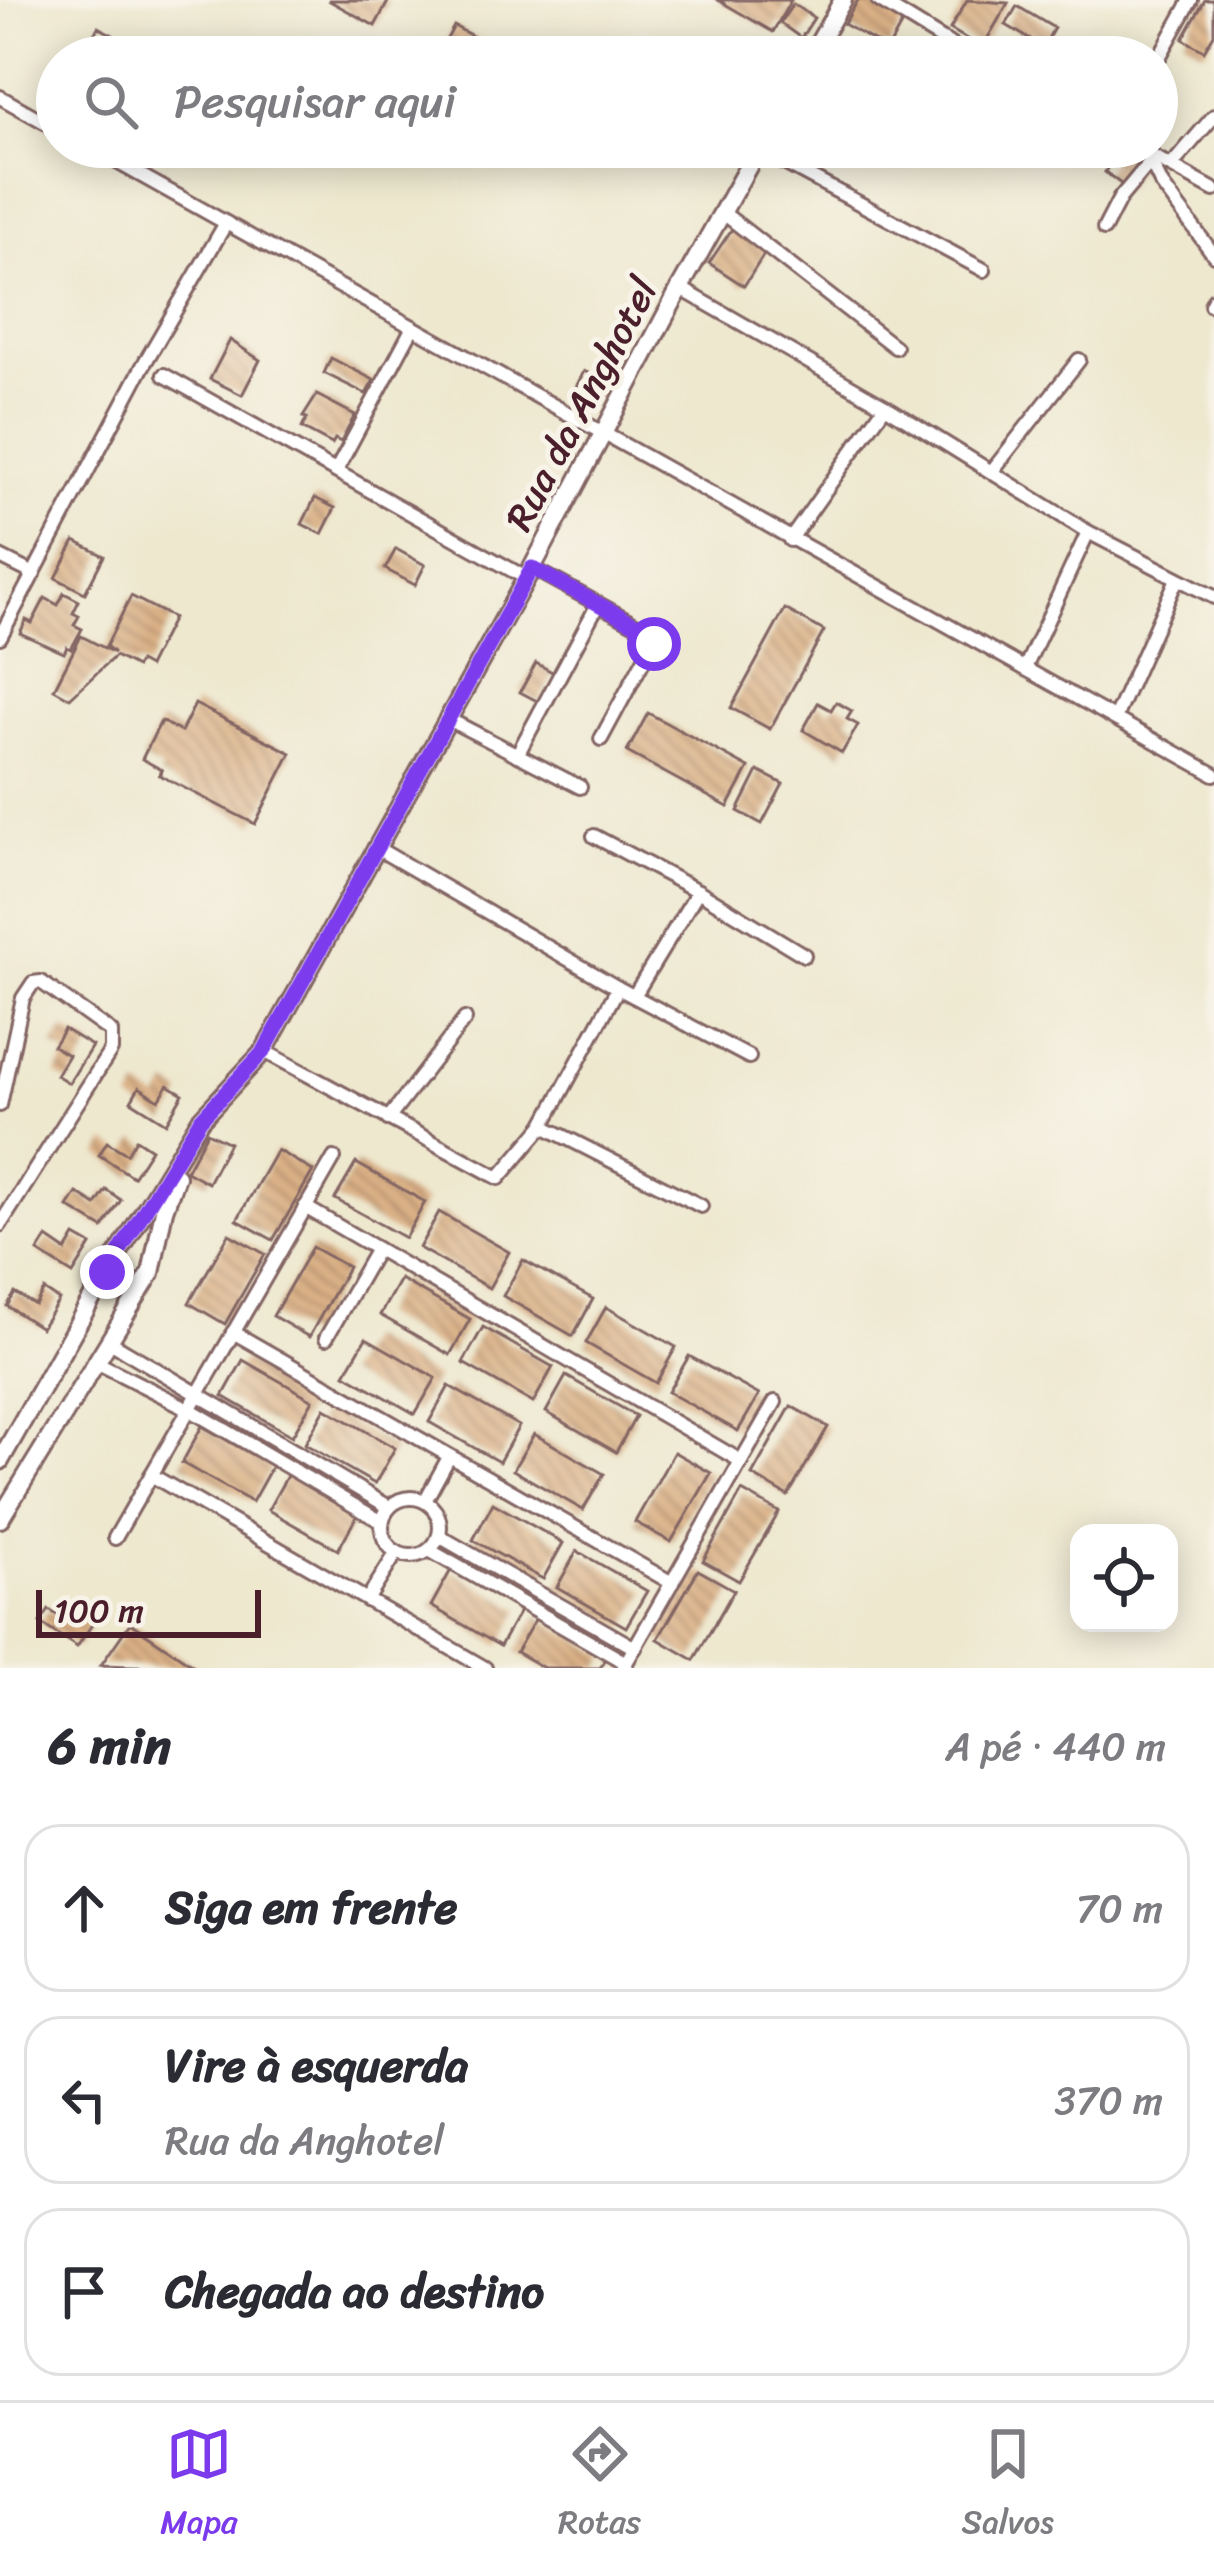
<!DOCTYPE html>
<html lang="pt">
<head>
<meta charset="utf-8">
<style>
	body { margin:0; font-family:Sriracha,sans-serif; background:#f2f2f3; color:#2b2b33 }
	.controls { position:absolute; right:36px; bottom:36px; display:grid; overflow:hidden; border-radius:24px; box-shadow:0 6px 30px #0003 }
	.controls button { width:108px; height:108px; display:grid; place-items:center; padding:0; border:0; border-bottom:3px solid #e1e1e2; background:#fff; color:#2b2b33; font:60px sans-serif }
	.scale { position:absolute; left:36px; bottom:30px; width:225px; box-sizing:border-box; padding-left:12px; border:6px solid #4a1f2b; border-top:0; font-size:33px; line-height:42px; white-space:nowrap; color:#4a1f2b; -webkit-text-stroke:9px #f7f3e8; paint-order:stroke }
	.stop { position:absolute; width:36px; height:36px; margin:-27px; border:9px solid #7c3aed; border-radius:50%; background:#fff }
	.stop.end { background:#7c3aed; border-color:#fff; box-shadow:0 3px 12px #0008 }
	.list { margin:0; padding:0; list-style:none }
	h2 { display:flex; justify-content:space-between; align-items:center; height:156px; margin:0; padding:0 48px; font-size:51px }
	h2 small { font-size:39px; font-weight:400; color:#7c7c81 }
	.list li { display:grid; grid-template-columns:78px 1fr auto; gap:36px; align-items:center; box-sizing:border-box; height:168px; margin:0 24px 24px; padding:0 24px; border:3px solid #e1e1e2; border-radius:36px }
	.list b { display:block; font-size:45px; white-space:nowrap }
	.list p { margin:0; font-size:39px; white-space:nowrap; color:#7c7c81 }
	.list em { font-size:39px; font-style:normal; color:#7c7c81 }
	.icon { flex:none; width:66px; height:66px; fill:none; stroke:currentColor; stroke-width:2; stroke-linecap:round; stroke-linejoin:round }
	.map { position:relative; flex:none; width:1214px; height:1668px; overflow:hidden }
	.search { position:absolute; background:#fff; box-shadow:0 6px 30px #0003; left:36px; right:36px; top:36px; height:132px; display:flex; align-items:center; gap:30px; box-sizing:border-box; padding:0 42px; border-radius:66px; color:#7c7c81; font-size:45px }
	.sheet { height:732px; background:#fff }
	nav { display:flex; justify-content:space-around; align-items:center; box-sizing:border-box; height:168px; border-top:3px solid #e1e1e2; background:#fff; font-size:33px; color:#7c7c81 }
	nav a { display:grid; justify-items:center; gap:6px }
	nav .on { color:#7c3aed }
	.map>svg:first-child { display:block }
	.building { fill:url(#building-back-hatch) }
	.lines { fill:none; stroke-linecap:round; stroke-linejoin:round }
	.minor-casing { stroke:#836564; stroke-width:18 }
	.secondary-casing { stroke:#836564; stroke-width:22 }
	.minor { stroke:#fff; stroke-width:12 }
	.secondary { stroke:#fff; stroke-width:16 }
	.route { stroke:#7c3aed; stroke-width:15 }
	.labels { text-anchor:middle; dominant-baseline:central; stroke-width:10; stroke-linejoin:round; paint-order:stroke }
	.street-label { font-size:39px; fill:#4a1f2b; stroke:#f7f3e8 }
</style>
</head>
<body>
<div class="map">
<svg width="1214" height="1668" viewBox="0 0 1214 1668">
	<defs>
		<pattern id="building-back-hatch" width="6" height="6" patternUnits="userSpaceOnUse" patternTransform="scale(3)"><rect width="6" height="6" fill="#dab186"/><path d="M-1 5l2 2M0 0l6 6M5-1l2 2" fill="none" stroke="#b38f6e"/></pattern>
	</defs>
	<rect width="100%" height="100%" fill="#f7f3e8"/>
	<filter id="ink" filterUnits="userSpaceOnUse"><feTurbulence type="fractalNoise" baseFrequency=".00833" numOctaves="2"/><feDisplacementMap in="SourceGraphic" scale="24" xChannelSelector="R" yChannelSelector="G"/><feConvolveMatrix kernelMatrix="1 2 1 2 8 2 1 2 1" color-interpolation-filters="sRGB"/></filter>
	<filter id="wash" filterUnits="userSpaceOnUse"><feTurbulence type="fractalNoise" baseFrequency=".004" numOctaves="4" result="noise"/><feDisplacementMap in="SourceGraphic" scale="48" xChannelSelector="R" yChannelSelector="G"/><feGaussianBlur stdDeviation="2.7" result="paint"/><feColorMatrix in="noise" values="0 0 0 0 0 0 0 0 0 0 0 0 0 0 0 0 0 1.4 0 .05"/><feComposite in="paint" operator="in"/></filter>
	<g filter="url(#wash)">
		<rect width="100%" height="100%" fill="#eee8cf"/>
		<g id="blocks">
			<g class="building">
				<path d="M328,0H389L375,26Z"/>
				<path d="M718,0H791L773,32Z"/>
				<path d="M858,0H873L905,18L888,49L844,24Z"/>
				<path d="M967,0L1008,3L982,48L950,29Z"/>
				<path d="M1205,0H1214V34L1204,51L1183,39Z"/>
				<path d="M793,4L814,18L801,38L780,23Z"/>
				<path d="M1017,6L1054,28L1043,47L1006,25Z"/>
				<path d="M454,26L510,57H437Z"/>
				<path d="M98,27L124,41L116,57H82Z"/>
				<path d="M1119,147L1141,160L1125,187L1105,172Z"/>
				<path d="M734,226L768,248L744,286L709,263Z"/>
				<path d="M230,340L260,360L242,395L210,379Z"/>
				<path d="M331,358L374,380L366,394L324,373Z"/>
				<path d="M584,371L604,381L593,403L573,393Z"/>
				<path d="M317,395L355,415L341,442L335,439L332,444L302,428L307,418L303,417Z"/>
				<path d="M315,498L335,508L322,534L302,524Z"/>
				<path d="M75,541L104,556L85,593L56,578Z"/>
				<path d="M396,549L425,565L415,585L385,569Z"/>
				<path d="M64,593L79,601L73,613L79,616L74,625L82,629L71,649L67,647L64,653L20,633L26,620L32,623L45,598L58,605Z"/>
				<path d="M131,596L173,618L148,667L139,662L136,667L115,656L70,698L54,689L81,636L114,653L106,646Z"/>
				<path d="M785,609L824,631L770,729L731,708Z"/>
				<path d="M536,663L554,673L539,702L520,692Z"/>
				<path d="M836,702L852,711L847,719L858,725L842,753L803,730L818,703L831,710Z"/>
				<path d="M195,704L291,753L255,824L159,775L162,770L142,759L161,721L181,732Z"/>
				<path d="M648,713L749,768L728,807L627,752Z"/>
				<path d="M758,771L783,784L762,824L738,811Z"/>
				<path d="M64,1029L92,1046L69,1083L56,1075L68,1055L53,1046Z"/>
				<path d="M168,1085L183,1094L166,1123L131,1101L139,1087L159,1100Z"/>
				<path d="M207,1132L229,1143L208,1183L186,1171Z"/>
				<path d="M136,1139L151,1149L133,1177L99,1155L107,1142L127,1154Z"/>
				<path d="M277,1150L313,1171L273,1240L237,1220Z"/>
				<path d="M356,1163L425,1202L405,1238L335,1199Z"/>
				<path d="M106,1190L121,1200L103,1228L68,1207L77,1193L96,1205Z"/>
				<path d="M439,1212L509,1252L489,1288L419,1248Z"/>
				<path d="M229,1234L265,1254L225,1324L189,1303Z"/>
				<path d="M75,1236L91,1245L73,1274L38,1252L47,1238L66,1251Z"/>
				<path d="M312,1247L348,1267L309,1337L273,1316Z"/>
				<path d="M523,1260L593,1299L573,1336L503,1296Z"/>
				<path d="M400,1279L470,1319L450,1355L380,1315Z"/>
				<path d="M44,1290L59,1300L41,1328L7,1306L15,1293L35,1305Z"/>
				<path d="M606,1307L676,1347L656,1383L586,1343Z"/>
				<path d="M483,1327L553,1367L533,1403L463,1363Z"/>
				<path d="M366,1338L436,1378L415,1414L345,1374Z"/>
				<path d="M689,1356L759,1395L738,1431L668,1392Z"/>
				<path d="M243,1360L313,1400L292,1436L223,1396Z"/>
				<path d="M566,1376L636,1416L616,1452L546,1412Z"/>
				<path d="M449,1386L519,1426L499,1462L429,1422Z"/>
				<path d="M791,1406L828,1427L788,1496L752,1475Z"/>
				<path d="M325,1408L395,1448L375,1484L305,1444Z"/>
				<path d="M202,1426L272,1466L252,1502L182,1463Z"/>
				<path d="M534,1434L604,1474L583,1510L513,1470Z"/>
				<path d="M674,1452L711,1473L671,1542L635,1522Z"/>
				<path d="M288,1474L358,1514L338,1550L268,1510Z"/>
				<path d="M742,1491L779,1512L739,1581L703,1561Z"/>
				<path d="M493,1503L563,1543L543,1579L473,1540Z"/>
				<path d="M577,1551L647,1591L626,1627L557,1587Z"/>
				<path d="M451,1570L521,1609L500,1646L431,1606Z"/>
				<path d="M698,1570L734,1590L694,1660L658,1639Z"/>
				<path d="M49,1610L72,1625L79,1614L93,1623L77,1647L40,1623Z"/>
				<path d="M537,1616L607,1656L600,1668H544L516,1652Z"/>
				<path d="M130,1623L197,1668L101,1665Z"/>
			</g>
		</g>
	</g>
	<g filter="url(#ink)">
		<use href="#blocks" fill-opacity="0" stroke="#836564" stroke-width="3"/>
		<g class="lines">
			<g class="minor-casing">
				<g id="minor">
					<path d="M878,0L971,57"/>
					<path d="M1157,61L1191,0"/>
					<path d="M0,97L57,129"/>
					<path d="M90,147L1214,774"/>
					<path d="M1136,147L1214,190"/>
					<path d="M758,149L984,270"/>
					<path d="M1146,152L1162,185L1214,255"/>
					<path d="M1171,166L1214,116"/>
					<path d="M722,212L895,347"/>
					<path d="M1104,229L1120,198L1150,162"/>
					<path d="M680,288L885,406L1088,532L1214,597"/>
					<path d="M1211,305L1214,299"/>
					<path d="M164,375L526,578"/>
					<path d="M337,469L413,327"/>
					<path d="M992,471L1079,360"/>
					<path d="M790,540L885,406"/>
					<path d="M0,557L34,574"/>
					<path d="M532,568L648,631L655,639L601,739"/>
					<path d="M0,637L144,364L226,223"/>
					<path d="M1025,668L1088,532"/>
					<path d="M446,718L580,787"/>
					<path d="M1115,718L1177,579"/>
					<path d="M517,755L598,604"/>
					<path d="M594,836L698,891L804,955"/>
					<path d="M375,847L618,988L749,1057"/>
					<path d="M634,996L698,891"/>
					<path d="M264,1051L499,1178L543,1126L618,988"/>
					<path d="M0,1105L23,998L33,983L41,982L111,1032V1050L0,1225"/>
					<path d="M388,1119L465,1019"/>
					<path d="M543,1126L701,1206"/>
					<path d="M305,1207L741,1461"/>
					<path d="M233,1332L672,1583"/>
					<path d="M326,1338L377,1249"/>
					<path d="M110,1342L389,1507"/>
					<path d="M98,1363L189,1409L382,1522"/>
					<path d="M151,1475L485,1668"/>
					<circle cx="411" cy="1527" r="29"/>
					<path d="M425,1501L449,1457"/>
					<path d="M439,1536L635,1648"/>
					<path d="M115,1538L334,1158"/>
					<path d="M429,1550L626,1663"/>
					<path d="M367,1600L397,1552"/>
					<path d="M623,1668L775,1402"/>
				</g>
			</g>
			<g class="secondary-casing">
				<g id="secondary">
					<path d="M811,57L843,0"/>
					<path d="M0,1461L107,1272L200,1120L264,1051L532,568L680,288L759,147"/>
					<path d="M0,1519L151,1273L164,1210L176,1176"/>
				</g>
			</g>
			<use href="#minor" class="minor"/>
			<use href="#secondary" class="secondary"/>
		</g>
	</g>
	<g class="lines" filter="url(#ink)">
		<path class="route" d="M107,1272L200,1120L264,1051L532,568L648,631L655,639L654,644"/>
	</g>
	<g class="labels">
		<g class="street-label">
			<text transform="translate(581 404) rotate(-62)">Rua da Anghotel</text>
		</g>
	</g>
</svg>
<div class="controls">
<button><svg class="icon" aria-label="locate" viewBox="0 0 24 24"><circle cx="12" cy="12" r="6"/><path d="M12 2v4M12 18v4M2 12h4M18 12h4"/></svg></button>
</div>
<div class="scale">100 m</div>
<div class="stop" style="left:654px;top:644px"></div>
<div class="stop end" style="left:107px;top:1272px"></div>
<div class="search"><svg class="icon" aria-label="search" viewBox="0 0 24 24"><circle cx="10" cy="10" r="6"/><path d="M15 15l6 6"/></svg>Pesquisar aqui</div>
</div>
<section class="sheet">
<h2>6 min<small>A pé · 440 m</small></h2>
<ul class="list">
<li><svg class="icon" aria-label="ahead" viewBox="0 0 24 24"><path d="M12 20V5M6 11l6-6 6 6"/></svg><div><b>Siga em frente</b></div><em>70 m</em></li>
<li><svg class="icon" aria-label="left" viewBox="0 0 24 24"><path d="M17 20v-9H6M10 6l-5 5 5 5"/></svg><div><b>Vire à esquerda</b><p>Rua da Anghotel</p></div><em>370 m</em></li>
<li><svg class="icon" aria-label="arrive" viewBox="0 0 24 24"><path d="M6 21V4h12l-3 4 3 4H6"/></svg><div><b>Chegada ao destino</b></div></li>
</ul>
</section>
<nav>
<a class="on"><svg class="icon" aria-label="map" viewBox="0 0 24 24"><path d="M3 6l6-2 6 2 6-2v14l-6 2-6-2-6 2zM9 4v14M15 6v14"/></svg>Mapa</a>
<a><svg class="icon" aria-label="directions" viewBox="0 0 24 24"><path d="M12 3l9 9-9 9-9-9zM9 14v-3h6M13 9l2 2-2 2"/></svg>Rotas</a>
<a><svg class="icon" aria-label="saved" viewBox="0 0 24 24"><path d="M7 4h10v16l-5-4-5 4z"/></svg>Salvos</a>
</nav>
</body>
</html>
